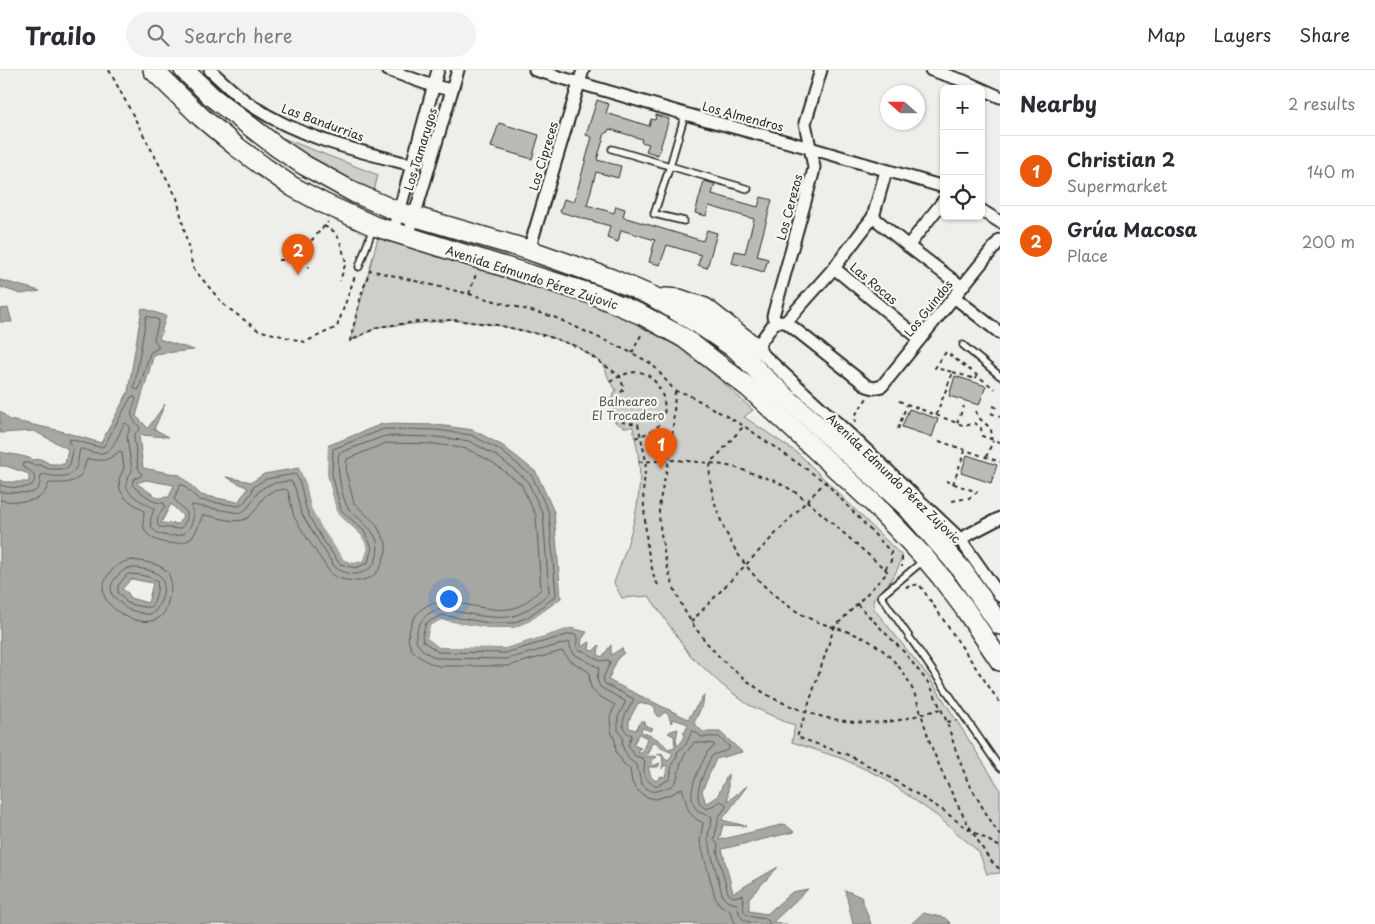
<!DOCTYPE html>
<html lang="en">
<head>
<meta charset="utf-8">
<style>
	body { margin:0; font-family:"Playpen Sans",sans-serif; background:#f2f2f3; color:#2b2b33 }
	.controls { position:absolute; right:15px; top:15px; display:grid; overflow:hidden; border-radius:8px; box-shadow:0 1px 4px #0004 }
	.controls button { width:45px; height:45px; display:grid; place-items:center; padding:0; border:0; border-bottom:1px solid #e1e1e2; background:#fff; color:#2b2b33; font:25px sans-serif }
	.compass { position:absolute; left:880px; top:15px; width:45px; height:45px; border-radius:50%; background:#fff; box-shadow:0 1px 4px #0004; rotate:291deg }
	.you { position:absolute; left:448px; top:528px; width:18px; height:18px; margin:-12px; border:4px solid #fff; border-radius:50%; background:#1a73e8; box-shadow:0 0 0 8px #1a73e833 }
	.badge { display:grid; place-items:center; width:32px; height:32px; border-radius:50%; background:#ea580c; color:#fff; font-size:16px; font-weight:700 }
	.pin { position:absolute; translate:-50% -41px; filter:drop-shadow(0 1px 2px #0008) }
	.pin::after { content:''; position:absolute; top:26px; width:18px; height:15px; background:inherit; clip-path:polygon(0 0,100% 0,50% 100%) }
	.list { margin:0; padding:0; list-style:none }
	h2 { display:flex; justify-content:space-between; align-items:center; height:65px; margin:0; padding:0 20px; font-size:21px }
	h2 small { font-size:16px; font-weight:400; color:#7c7c81 }
	.list li { display:grid; grid-template-columns:32px 1fr auto; gap:15px; align-items:center; box-sizing:border-box; height:70px; padding:0 20px; border-top:1px solid #e1e1e2 }
	.list b { display:block; font-size:19px; white-space:nowrap }
	.list p { margin:0; font-size:16px; white-space:nowrap; color:#7c7c81 }
	.list em { font-size:16px; font-style:normal; color:#7c7c81 }
	.icon { flex:none; width:28px; height:28px; fill:none; stroke:currentColor; stroke-width:2; stroke-linecap:round; stroke-linejoin:round }
	.map { position:relative; flex:none; width:1000px; height:854px; overflow:hidden }
	header { display:flex; align-items:center; gap:30px; box-sizing:border-box; height:70px; padding:0 25px; background:#fff; border-bottom:1px solid #e1e1e2 }
	header strong { font-size:24px }
	nav { display:flex; gap:28px; margin-inline-start:auto; font-size:18px }
	.search { width:350px; height:45px; background:#f2f2f3; display:flex; align-items:center; gap:12px; box-sizing:border-box; padding:0 18px; border-radius:28px; color:#7c7c81; font-size:19px }
	main { display:flex }
	aside { flex:1; background:#fff }
	.map>svg:first-child { display:block }
	.green { fill:#cececa; stroke:#7c7c7a }
	.water { fill:#a6a6a3; stroke:#757573; fill-rule:evenodd }
	.pier { fill:#eeeeea }
	.lines { fill:none; stroke-linecap:round; stroke-linejoin:round }
	.shore { stroke:#5c5c5b; stroke-width:1 }
	.building { fill:#babab7; stroke:#2b2b2b }
	.service-casing { stroke:#2b2b2b; stroke-width:9 }
	.minor-casing { stroke:#2b2b2b; stroke-width:15 }
	.trunk-casing { stroke:#2b2b2b; stroke-width:22 }
	.path { stroke:#2b2b2b; stroke-width:2; stroke-dasharray:4 4; stroke-linecap:butt }
	.service { stroke:#f6f6f2; stroke-width:5.5 }
	.minor { stroke:#f6f6f2; stroke-width:11 }
	.trunk { stroke:#f6f6f2; stroke-width:19 }
	.labels { text-anchor:middle; dominant-baseline:central; stroke-width:4.5; stroke-linejoin:round; paint-order:stroke }
	.street-label { font-size:12px; fill:#2b2b2b; stroke:#f6f6f2 }
	.park-label { font-size:12px; fill:#545453; stroke:#f6f6f2 }
</style>
</head>
<body>
<header>
<strong>Trailo</strong>
<div class="search"><svg class="icon" aria-label="search" viewBox="0 0 24 24"><circle cx="10" cy="10" r="6"/><path d="M15 15l6 6"/></svg>Search here</div>
<nav><a>Map</a><a>Layers</a><a>Share</a></nav>
</header>
<main>
<div class="map">
<svg width="1000" height="854" viewBox="0 0 1000 854">
	<rect width="100%" height="100%" fill="#eeeeea"/>
	<filter id="ink" filterUnits="userSpaceOnUse"><feTurbulence type="fractalNoise" baseFrequency=".02" numOctaves="2"/><feDisplacementMap in="SourceGraphic" scale="10" xChannelSelector="R" yChannelSelector="G"/><feConvolveMatrix kernelMatrix="1 2 1 2 8 2 1 2 1" color-interpolation-filters="sRGB"/></filter>
	<g filter="url(#ink)">
		<g class="green">
			<path d="M275,65L378,105L374,121L320,94Z"/>
			<path d="M378,168L592,235L646,257L679,275L709,300L753,340L744,347L799,384L902,486C896,508 888,514 873,529L874,539L929,607L1000,719V803L987,804L979,782L937,746L882,707L843,689L792,672L795,655L785,652L747,634L721,614L689,584L649,526L622,528L614,513C628,474 643,434 639,392C638,380 635,368 633,357H624L615,352L610,343L609,333L616,320L610,312L603,294L578,277L547,266L497,255L454,250L378,257L350,271Z"/>
		</g>
		<g class="water">
			<path d="M0,210L40,221L21,224L0,217Z"/>
			<path d="M8,238L12,252H0V239Z"/>
			<path d="M142,238L166,246L159,269L194,280L154,284L136,346L148,358L165,334L154,359L169,367L139,365L143,398L180,405L201,425L238,432L248,418L226,407L252,412L264,404L299,398L306,414L311,438L344,490L355,493L364,490L368,478L361,465L337,443L327,404V376L382,354L437,355L473,360L503,376L536,402L554,442L561,528L530,551L514,558H488L441,550L430,556L427,568L439,577L505,578L570,558L587,562L582,569L581,577L590,572L589,580L593,581L599,575L598,585L602,587L611,575V585L622,578L624,583L618,588L608,610L688,649L704,625L703,634L694,653L703,662H720L742,682L716,689L702,721L706,734L717,727L728,704V731L747,716L722,750L746,756L723,755L719,770L785,754L794,762L722,779L733,823L778,797L749,828V841L767,844L792,822L808,819L773,852L787,854H0V410L5,412H29V404L6,396H0V382C8,384 28,386 33,390L41,389L50,394H65L68,379L34,361L0,363V341L10,350L57,360L101,373L128,322ZM146,410L174,415L169,427L158,428L136,413ZM171,434L183,446L178,454L161,453ZM131,509L153,513L148,533L130,528L128,523L122,519ZM638,633L654,636L655,638L656,645L659,647L665,642L669,646L671,653L673,649L688,654L685,662L683,663L685,665L682,671L679,675H677L676,669L678,659L671,661L668,663L674,666L675,677L668,679C660,669 652,666 641,662L642,658L651,661L653,658L644,655L645,652L641,651L636,660L629,658V650ZM639,664L647,668L642,683H638V679L641,678L633,675ZM655,672L665,680L673,683L668,691L665,689L662,683L657,684L662,686L663,693L662,699L663,696H668L665,707L661,706L656,711L651,707L648,697H658L660,693L653,696L652,690L657,687L653,686L646,687L652,673Z"/>
			<path d="M845,820L861,827L871,854H853Z"/>
			<path d="M923,843L945,848L951,854H911Z"/>
		</g>
		<g class="pier">
			<path d="M328,373L327,404L337,443L361,465L368,478L364,490L355,493L344,490L322,458L311,438L306,414L299,398L300,395L308,414L313,437L345,488L355,490L362,488L365,478L359,466L334,444L325,405V376Z"/>
			<path d="M564,527L563,530L532,553L514,560L488,561L442,553L433,558L430,567L440,574L505,575L569,556L573,557L528,571L505,578L439,577L427,568L430,556L441,550L488,558H514L530,551Z"/>
		</g>
		<g class="lines">
			<g class="shore">
				<path d="M147,246L159,250L154,269L159,277L150,283L139,319L136,320L134,318L146,248Z"/>
				<path d="M0,415C9,418 24,419 32,415C39,405 31,401 23,397L22,394L24,393H28L33,395H40L49,399H67L70,395L73,380L72,376L68,372L69,369L99,377L104,376L131,327L134,326L136,329C131,345 128,344 140,358C139,362 134,362 134,367L138,398L142,404L141,406L134,409L132,414L135,418L155,432L164,433L165,436C161,442 154,450 159,457L179,459L182,457L187,449V443L174,429L180,415H183L199,430L238,436L243,434L252,422L253,417L266,409L295,404C303,414 302,428 307,441C313,457 329,479 340,494L355,498L368,493L372,477L364,461L341,440L332,404L333,379L384,359L437,360L471,365L500,380L532,406L549,443L556,526L528,547L513,553H489L442,545L426,553L422,566L423,571L438,582L505,583L570,564L576,565C579,570 574,575 579,580L584,581L600,591L607,590L610,591V593L603,608L605,614L634,629C631,637 618,651 625,660C626,663 629,664 632,665L628,675L635,686L642,688L645,691C643,702 643,709 654,715H658L670,709L672,694L677,686V682L686,674L692,661H694L702,667H719L729,676V679C724,683 716,682 711,687C706,699 687,732 707,739L721,731L726,734V737L718,748V753L714,769L718,775L717,781L728,823L733,827L743,825C744,830 743,837 744,841C747,848 761,848 767,849L770,854"/>
				<path d="M0,422L31,423C43,418 38,412 42,404C51,406 70,410 75,399C79,393 78,385 80,379H82C88,381 96,384 102,383C113,382 119,363 124,354L126,353L130,357L127,367L132,401C116,422 138,428 154,439C153,444 149,449 151,455C154,467 175,468 185,463C192,456 196,447 191,437L192,435L240,443C250,439 252,430 258,422C266,413 280,412 291,411L295,418L301,443L334,496C339,501 348,504 356,504C365,503 373,498 376,489C383,467 369,458 354,444C352,442 348,439 347,436C341,425 336,395 339,383L385,366L436,367L469,371L497,386L527,410L543,444L549,523C539,532 527,542 513,546C495,551 462,542 443,539C429,540 421,548 417,561C416,565 415,569 417,573C421,580 431,586 437,588L507,589L569,572L571,579L574,584L599,598L597,609L600,617L625,631V633L618,647V660L623,668L622,674L624,680L630,690L637,695L641,713C650,723 654,723 666,718C670,717 673,716 676,711C679,704 679,696 683,688C686,682 691,678 694,672L714,674V677L709,680L706,685C699,700 683,726 698,741C702,745 708,744 712,747C712,754 708,760 708,767C707,772 711,777 711,783L723,827L728,832L737,834C740,851 743,851 760,854"/>
				<path d="M0,430C12,432 34,434 43,424C46,421 47,417 49,413C62,413 77,415 83,401C85,397 85,392 87,389C107,391 104,392 120,381L122,383L124,398L119,409L120,420L125,428L144,441C144,448 142,454 145,460C151,474 179,477 190,469C197,463 199,453 203,445C215,446 230,453 243,450C257,446 258,428 271,422C275,420 281,420 286,419L288,421L294,447L307,468L331,504L337,508L353,511H360L372,507L378,501L381,496L386,481V473L376,454L354,433L346,402L347,389L386,373L436,374L467,379L492,392L521,414L536,446L541,519C533,527 521,538 509,539C473,544 422,509 409,562C407,570 409,577 415,583C422,589 430,594 439,596H508L562,581L571,591L589,602C590,606 589,610 590,614C593,626 606,629 615,635L610,647L611,661L615,670L616,682L624,694L630,699L632,712L636,719L646,727L656,729L672,724L680,719L682,718C688,735 685,744 703,753L700,771L715,827L720,835L730,841L733,849L736,854"/>
				<path d="M132,490C159,494 177,496 169,528C167,536 166,543 159,548C142,559 110,542 104,525C99,509 117,491 132,490Z"/>
				<path d="M128,498C136,497 157,500 161,507C168,515 160,542 150,544C145,545 139,542 134,541C125,539 125,538 119,531C117,529 114,528 113,526C106,515 119,502 128,498Z"/>
				<path d="M128,504C137,504 150,506 157,511C159,518 155,531 151,537C146,538 130,535 126,532C123,529 123,525 118,523V516Z"/>
			</g>
		</g>
		<g class="building">
			<path d="M597,30L609,34L606,43L649,56L651,49L655,50L656,45L669,49L658,85L646,81L649,74L641,72L642,69L609,59L607,63H605L597,90L621,96L618,108L596,102L587,135L614,143L616,136L625,139L623,147L703,171L707,160L717,163L707,198L698,195L701,185L667,175L660,195L649,192L655,170L621,160L618,172L607,168L610,156L560,142L564,129L574,132L592,67L586,65Z"/>
			<path d="M499,53L539,65L532,89L491,77Z"/>
			<path d="M704,111L715,114L712,124L758,137L761,127L772,130L757,186L768,189L764,202L732,193L735,181L745,183L754,149L709,136L706,146L695,143Z"/>
			<path d="M955,306L986,316L979,335L949,326Z"/>
			<path d="M909,339L938,349L932,367L902,357Z"/>
			<path d="M967,385L997,395L991,413L961,403Z"/>
		</g>
		<g class="lines">
			<g class="service-casing">
				<g id="service">
					<path d="M612,79L748,119"/>
					<path d="M684,151L654,144L670,96L685,44"/>
					<path d="M359,197L373,158"/>
					<path d="M963,275L1000,306"/>
					<path d="M924,490L881,526L1000,698"/>
				</g>
			</g>
			<g class="minor-casing">
				<g id="minor">
					<path d="M210,0C224,13 238,27 254,37C300,68 359,81 412,95"/>
					<path d="M388,0L433,16L452,20"/>
					<path d="M535,0L685,44L810,78L944,117"/>
					<path d="M931,0L964,11L1000,27"/>
					<path d="M886,101L873,147L834,198L786,252H775L756,278L859,373L960,469L1000,526"/>
					<path d="M981,140L1000,152"/>
					<path d="M873,147L908,176L962,217"/>
					<path d="M392,162L399,142L438,0"/>
					<path d="M408,167L458,0"/>
					<path d="M908,176L944,130"/>
					<path d="M529,180L583,0"/>
					<path d="M834,198L920,269"/>
					<path d="M954,227L1000,263"/>
					<path d="M775,252L773,246L813,103L814,97L805,53L821,0"/>
					<path d="M786,252L867,316L874,318L882,316L1000,170"/>
					<path d="M960,469L1000,448"/>
				</g>
			</g>
			<g class="trunk-casing">
				<g id="trunk">
					<path d="M153,0L201,47L237,77L264,97L293,117L323,133L374,156L595,225L642,245L684,268L749,318L872,432L925,488L941,507L965,539L1000,591"/>
					<path d="M184,0L212,27L277,77L304,95L355,123L399,142L529,180L612,209L652,226L697,253L737,280L764,307L907,437L962,500L1000,555"/>
					<path d="M665,228L679,229L705,238L756,278"/>
				</g>
			</g>
			<g class="path">
				<path d="M109,0L177,128L193,198L224,235L258,260L305,272L337,257L355,206"/>
				<path d="M324,156L335,162L340,171L346,192L340,211"/>
				<path d="M301,182L309,198"/>
				<path d="M279,190H291L301,182L328,152"/>
				<path d="M469,224L476,204"/>
				<path d="M632,283L642,263"/>
				<path d="M953,302L975,309L977,305"/>
				<path d="M610,312C617,307 630,301 639,302C659,305 671,336 661,352C655,362 644,364 635,368"/>
				<path d="M675,321C674,344 673,366 669,389C666,406 660,423 659,441C659,452 661,464 663,475C670,525 694,564 731,598C744,608 757,619 771,627C782,633 794,637 806,642L797,667L848,685L886,705L944,741L962,755L1000,777"/>
				<path d="M899,331L965,356L975,353L981,358L982,366L1000,372"/>
				<path d="M993,336L1000,339"/>
				<path d="M976,341C979,355 995,353 991,369"/>
				<path d="M991,343L1000,347"/>
				<path d="M936,345L953,302L935,298L946,282L995,319"/>
				<path d="M855,353L856,344L867,328"/>
				<path d="M957,353L964,336"/>
				<path d="M898,359L907,334"/>
				<path d="M939,371L1000,392"/>
				<path d="M986,387L993,371"/>
				<path d="M639,392L675,390L711,393L734,397L775,411L792,420L807,431L888,502L834,558L806,642C833,651 859,654 887,652C905,650 924,643 941,639"/>
				<path d="M946,411L977,422L969,428L952,431"/>
				<path d="M953,414L965,381"/>
				<path d="M902,487V497"/>
				<path d="M885,499L891,491V482L825,412L744,356C735,365 727,375 719,384C717,386 712,390 711,393C708,400 711,418 713,426C726,477 756,517 801,544C818,554 836,557 854,564C874,571 892,586 904,604C918,624 923,654 932,678C944,708 958,738 975,766C983,778 988,791 1000,799"/>
				<path d="M658,515L654,507L647,476L643,423L646,391L638,354L622,352L614,344L613,331L624,319L620,306L578,277L547,266L497,255L454,250L424,251L378,257L350,271L361,225L370,200L469,224L554,247L632,283L652,294L675,321L687,324L744,356"/>
				<path d="M906,516L907,517L919,514L1000,633"/>
				<path d="M857,534L904,582L930,615L947,652L955,678L967,710L984,740L1000,766"/>
				<path d="M691,552L826,411"/>
				<path d="M947,652L957,650"/>
			</g>
			<use href="#service" class="service"/>
			<use href="#minor" class="minor"/>
			<use href="#trunk" class="trunk"/>
		</g>
	</g>
	<g class="labels">
		<g class="street-label">
			<text transform="translate(743 46) rotate(15)">Los Almendros</text>
			<text transform="translate(323 52) rotate(20)">Las Bandurrias</text>
			<text transform="translate(420 79) rotate(-73)">Los Tamarugos</text>
			<text transform="translate(543 86) rotate(-73)">Los Cipreces</text>
			<text transform="translate(789 137) rotate(-75)">Los Cerezos</text>
			<text transform="translate(532 207) rotate(18)">Avenida Edmundo Pérez Zujovic</text>
			<text transform="translate(874 213) rotate(40)">Las Rocas</text>
			<text transform="translate(928 238) rotate(-51)">Los Guindos</text>
			<text transform="translate(894 408) rotate(44)">Avenida Edmundo Pérez Zujovic</text>
		</g>
		<g class="park-label">
			<text x="628" y="331">Balneareo<tspan x="628" dy="14">El Trocadero</tspan></text>
		</g>
	</g>
</svg>
<div class="controls">
<button>+</button>
<button>−</button>
<button><svg class="icon" aria-label="locate" viewBox="0 0 24 24"><circle cx="12" cy="12" r="6"/><path d="M12 2v4M12 18v4M2 12h4M18 12h4"/></svg></button>
</div>
<svg class="compass" viewBox="-18 -18 36 36"><path d="M0-13l5 13h-10z" fill="#e53935"/><path d="M0 13l5-13h-10z" fill="#7c7c81"/></svg>
<div class="you"></div>
<div class="pin badge" style="left:661px;top:399px">1</div>
<div class="pin badge" style="left:298px;top:205px">2</div>
</div>
<aside>
<h2>Nearby<small>2 results</small></h2>
<ul class="list">
<li><span class="badge">1</span><div><b>Christian 2</b><p>Supermarket</p></div><em>140 m</em></li>
<li><span class="badge">2</span><div><b>Grúa Macosa</b><p>Place</p></div><em>200 m</em></li>
</ul>
</aside>
</main>
</body>
</html>
